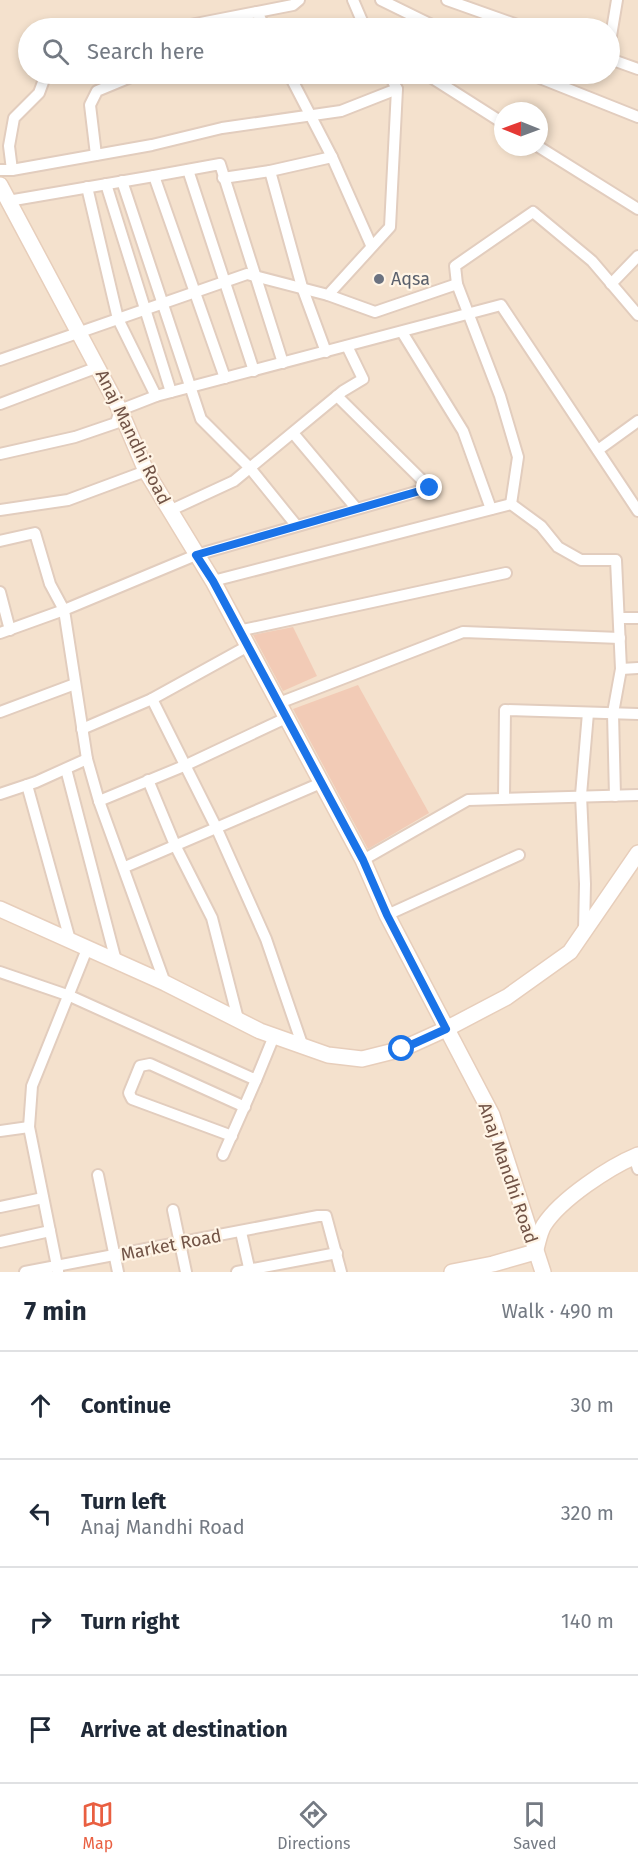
<!DOCTYPE html>
<html lang="en">
<head>
<meta charset="utf-8">
<style>
	body { margin:0; font-family:"Fira Sans",sans-serif; background:#f2f2f3; color:#1f2937 }
	.compass { position:absolute; left:494px; top:102px; width:54px; height:54px; border-radius:50%; background:#fff; box-shadow:0 3px 9px #0003; rotate:271deg }
	.stop { position:absolute; width:18px; height:18px; margin:-14px; border:4px solid #1a73e8; border-radius:50%; background:#fff }
	.stop.end { background:#1a73e8; border-color:#fff; box-shadow:0 2px 6px #0008 }
	.list { margin:0; padding:0; list-style:none }
	h2 { display:flex; justify-content:space-between; align-items:center; height:78px; margin:0; padding:0 24px; font-size:26px }
	h2 small { font-size:20px; font-weight:400; color:#747a83 }
	.list li { display:grid; grid-template-columns:39px 1fr auto; gap:18px; align-items:center; box-sizing:border-box; height:108px; padding:0 24px; border-top:2px solid #e0e1e3 }
	.list b { display:block; font-size:22px; white-space:nowrap }
	.list p { margin:0; font-size:20px; white-space:nowrap; color:#747a83 }
	.list em { font-size:20px; font-style:normal; color:#747a83 }
	.icon { flex:none; width:33px; height:33px; fill:none; stroke:currentColor; stroke-width:2; stroke-linecap:round; stroke-linejoin:round }
	.map { position:relative; flex:none; width:638px; height:1272px; overflow:hidden }
	.search { position:absolute; background:#fff; box-shadow:0 3px 9px #0003; left:18px; right:18px; top:18px; height:66px; display:flex; align-items:center; gap:15px; box-sizing:border-box; padding:0 21px; border-radius:33px; color:#747a83; font-size:22px }
	.sheet { height:510px; background:#fff }
	nav { display:flex; justify-content:space-around; align-items:center; box-sizing:border-box; height:84px; border-top:2px solid #e0e1e3; background:#fff; font-size:16px; color:#747a83 }
	nav a { display:grid; justify-items:center; gap:3px }
	nav .on { color:#e95f41 }
	.map>svg:first-child { display:block }
	.residential { fill:#f4e1cd; fill-rule:evenodd }
	.building { fill:#f2cbb6 }
	.lines { fill:none; stroke-linecap:round; stroke-linejoin:round }
	.street-casing { stroke:#e2cdbe; stroke-width:14 }
	.secondary-casing { stroke:#e7cebb; stroke-width:18 }
	.street { stroke:#fff; stroke-width:10 }
	.secondary { stroke:#fff; stroke-width:15 }
	.route { stroke:#1a73e8; stroke-width:8 }
	.worship-dot { fill:#6b7280; stroke:#fff4e5; stroke-width:2 }
	.labels { text-anchor:middle; dominant-baseline:central; stroke-width:4.5; stroke-linejoin:round; paint-order:stroke }
	.worship-label { font-size:18px; fill:#5b616d; stroke:#fff4e5; text-anchor:start }
	.street-label { font-size:18px; fill:#725447; stroke:#fff4e5 }
</style>
</head>
<body>
<div class="map">
<svg width="638" height="1272" viewBox="0 0 638 1272">
	<rect width="100%" height="100%" fill="#fcf0df"/>
	<path class="residential" d="M0,0H638V1272H0ZM28,28H610V74H28ZM503,111H539V147H503Z"/>
	<g class="building">
		<path d="M293,627L317,676L283,691L253,635Z"/>
		<path d="M358,685L429,813L368,849L293,709Z"/>
	</g>
	<g class="lines">
		<g class="street-casing">
			<g id="street">
				<path d="M353,0L365,28"/>
				<path d="M381,0L438,28"/>
				<path d="M447,0L526,28"/>
				<path d="M257,12L265,28"/>
				<path d="M175,28L293,5L299,0"/>
				<path d="M610,42L617,0"/>
				<path d="M610,59L638,69"/>
				<path d="M289,74L332,157L371,245"/>
				<path d="M426,74L503,123"/>
				<path d="M530,74L638,117"/>
				<path d="M539,147L638,209"/>
				<path d="M96,155L90,105L97,91L138,74"/>
				<path d="M0,170H12L9,146L14,118L39,93L46,74"/>
				<path d="M12,170L152,145L222,128L341,111L397,89"/>
				<path d="M188,170L254,371"/>
				<path d="M270,171L332,157"/>
				<path d="M154,176L220,164L283,363"/>
				<path d="M223,178L270,171L302,287L326,352"/>
				<path d="M122,181L201,419L250,468L296,525"/>
				<path d="M106,184L171,392"/>
				<path d="M87,187L118,319L156,396"/>
				<path d="M8,201L154,176L225,378"/>
				<path d="M457,284L455,266L533,212L592,261L638,315"/>
				<path d="M611,284L638,256"/>
				<path d="M328,295L375,312L457,284L500,396L518,457L511,504"/>
				<path d="M402,332L463,431L491,509"/>
				<path d="M0,360L247,274L328,295L390,227L397,89L389,74"/>
				<path d="M0,404L98,367"/>
				<path d="M293,433L356,508"/>
				<path d="M598,450L638,421"/>
				<path d="M0,454L75,437L116,423L120,410L156,396L501,305L638,511"/>
				<path d="M511,504L541,526L558,547L581,560H616L621,669L613,713L615,796"/>
				<path d="M0,510L68,500L146,471"/>
				<path d="M169,511L234,481L343,391L363,379L347,346"/>
				<path d="M0,541L35,533L50,584L64,610L0,633"/>
				<path d="M213,581L511,504"/>
				<path d="M0,592L10,630"/>
				<path d="M620,618H638"/>
				<path d="M238,631L506,573"/>
				<path d="M621,669L638,668"/>
				<path d="M152,699L248,646"/>
				<path d="M279,703L463,632L620,638"/>
				<path d="M0,712L75,684"/>
				<path d="M82,729L152,699L216,827L266,939L303,1047"/>
				<path d="M87,759L64,610L196,555L430,488L337,396"/>
				<path d="M66,769L116,961"/>
				<path d="M148,780L175,845L212,918L238,1019"/>
				<path d="M27,785L70,940"/>
				<path d="M0,794L36,782L87,759L99,801L165,983"/>
				<path d="M504,798L505,710L638,714"/>
				<path d="M99,801L184,766L286,718"/>
				<path d="M363,860L468,800L638,795"/>
				<path d="M125,867L321,783"/>
				<path d="M387,915L519,855"/>
				<path d="M584,930L585,884L581,795L588,713"/>
				<path d="M0,972L70,996L256,1080L274,1036"/>
				<path d="M0,1131L29,1127"/>
				<path d="M232,1136L132,1099L129,1093L140,1066L150,1064L245,1107"/>
				<path d="M223,1155L256,1080"/>
				<path d="M634,1156L638,1169"/>
				<path d="M98,1175L118,1272"/>
				<path d="M0,1207L43,1198"/>
				<path d="M173,1210L186,1272"/>
				<path d="M241,1232L250,1272"/>
				<path d="M0,1242L50,1231"/>
				<path d="M58,1271L29,1127L32,1086L87,949"/>
				<path d="M25,1272L318,1216H326L341,1272"/>
				<path d="M237,1272L337,1253"/>
			</g>
		</g>
		<g class="secondary-casing">
			<g id="secondary">
				<path d="M0,185L120,410L146,471L213,581L363,860L387,915L492,1115L543,1272"/>
				<path d="M0,909L165,983L260,1031L328,1055L362,1059L402,1049L446,1029L507,997L570,952L638,853"/>
				<path d="M452,1272L493,1264L535,1252C538,1244 539,1233 544,1225C561,1199 609,1167 638,1155"/>
			</g>
		</g>
		<use href="#street" class="street"/>
		<use href="#secondary" class="secondary"/>
	</g>
	<g class="lines">
		<path class="route" d="M402,1049L446,1029L387,915L363,860L213,581L196,555L430,488"/>
	</g>
	<circle class="worship-dot" cx="379" cy="279" r="6"/>
	<g class="labels">
		<g class="worship-label">
			<text x="391" y="279">Aqsa</text>
		</g>
		<g class="street-label">
			<text transform="translate(133 437) rotate(64)">Anaj Mandhi Road</text>
			<text transform="translate(508 1173) rotate(71)">Anaj Mandhi Road</text>
			<text transform="translate(171 1245) rotate(-11)">Market Road</text>
		</g>
	</g>
</svg>
<svg class="compass" viewBox="-18 -18 36 36"><path d="M0-13l5 13h-10z" fill="#e53935"/><path d="M0 13l5-13h-10z" fill="#747a83"/></svg>
<div class="stop" style="left:402px;top:1049px"></div>
<div class="stop end" style="left:430px;top:488px"></div>
<div class="search"><svg class="icon" aria-label="search" viewBox="0 0 24 24"><circle cx="10" cy="10" r="6"/><path d="M15 15l6 6"/></svg>Search here</div>
</div>
<section class="sheet">
<h2>7 min<small>Walk · 490 m</small></h2>
<ul class="list">
<li><svg class="icon" aria-label="ahead" viewBox="0 0 24 24"><path d="M12 20V5M6 11l6-6 6 6"/></svg><div><b>Continue</b></div><em>30 m</em></li>
<li><svg class="icon" aria-label="left" viewBox="0 0 24 24"><path d="M17 20v-9H6M10 6l-5 5 5 5"/></svg><div><b>Turn left</b><p>Anaj Mandhi Road</p></div><em>320 m</em></li>
<li><svg class="icon" aria-label="right" viewBox="0 0 24 24"><path d="M7 20v-9h11M14 6l5 5-5 5"/></svg><div><b>Turn right</b></div><em>140 m</em></li>
<li><svg class="icon" aria-label="arrive" viewBox="0 0 24 24"><path d="M6 21V4h12l-3 4 3 4H6"/></svg><div><b>Arrive at destination</b></div></li>
</ul>
</section>
<nav>
<a class="on"><svg class="icon" aria-label="map" viewBox="0 0 24 24"><path d="M3 6l6-2 6 2 6-2v14l-6 2-6-2-6 2zM9 4v14M15 6v14"/></svg>Map</a>
<a><svg class="icon" aria-label="directions" viewBox="0 0 24 24"><path d="M12 3l9 9-9 9-9-9zM9 14v-3h6M13 9l2 2-2 2"/></svg>Directions</a>
<a><svg class="icon" aria-label="saved" viewBox="0 0 24 24"><path d="M7 4h10v16l-5-4-5 4z"/></svg>Saved</a>
</nav>
</body>
</html>
